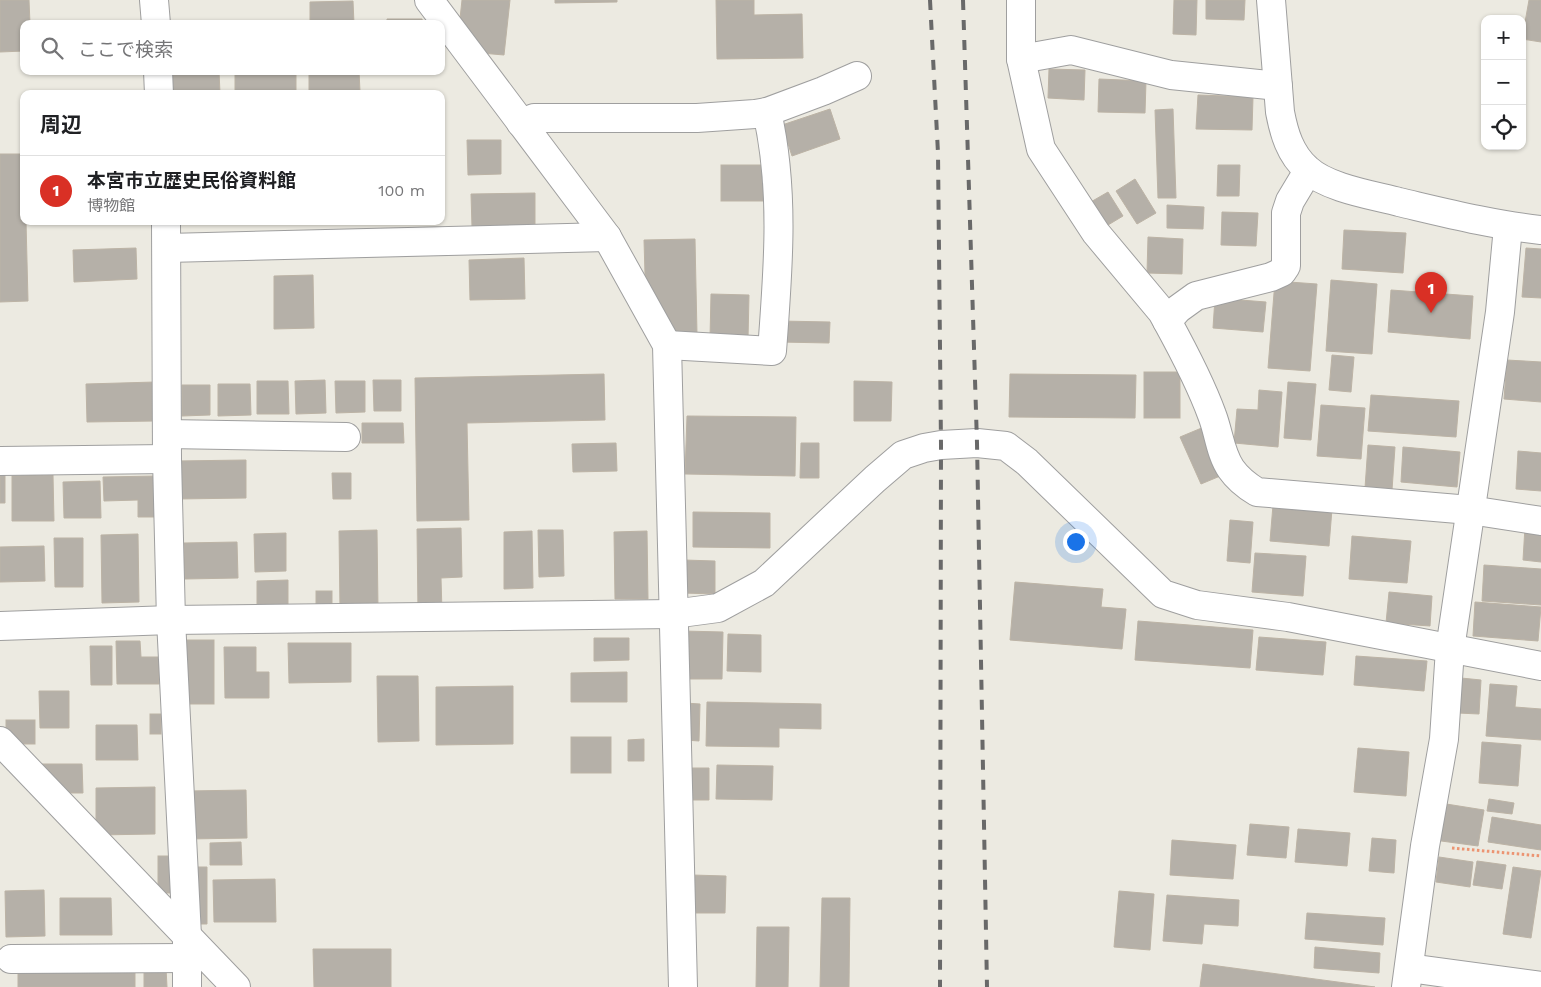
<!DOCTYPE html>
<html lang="ja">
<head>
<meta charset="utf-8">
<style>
	body { margin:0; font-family:"Work Sans","Noto Sans JP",sans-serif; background:#f6f6f6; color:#202124 }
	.controls { position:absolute; right:15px; top:15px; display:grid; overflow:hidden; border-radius:10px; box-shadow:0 1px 4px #0004 }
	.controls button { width:45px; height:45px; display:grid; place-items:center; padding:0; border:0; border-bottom:1px solid #e0e0e0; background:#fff; color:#202124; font:25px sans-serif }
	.you { position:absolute; left:1075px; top:541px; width:18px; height:18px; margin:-12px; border:4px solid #fff; border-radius:50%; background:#1a73e8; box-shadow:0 0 0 8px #1a73e833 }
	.badge { display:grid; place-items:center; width:32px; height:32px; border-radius:50%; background:#d93025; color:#fff; font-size:16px; font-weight:700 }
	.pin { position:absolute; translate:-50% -41px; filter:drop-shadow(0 1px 2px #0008) }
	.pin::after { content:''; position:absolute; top:26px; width:18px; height:15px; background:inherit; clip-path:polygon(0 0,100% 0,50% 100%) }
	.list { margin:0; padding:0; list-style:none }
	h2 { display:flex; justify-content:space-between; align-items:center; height:65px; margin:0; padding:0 20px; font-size:21px }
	h2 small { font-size:16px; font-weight:400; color:#757577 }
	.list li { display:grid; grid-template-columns:32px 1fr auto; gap:15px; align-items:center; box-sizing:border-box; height:70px; padding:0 20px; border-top:1px solid #e0e0e0 }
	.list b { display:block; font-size:19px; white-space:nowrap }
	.list p { margin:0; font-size:16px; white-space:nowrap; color:#757577 }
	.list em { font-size:16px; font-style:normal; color:#757577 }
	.icon { flex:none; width:28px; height:28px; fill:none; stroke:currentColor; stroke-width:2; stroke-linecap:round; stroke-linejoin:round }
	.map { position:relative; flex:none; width:1541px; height:987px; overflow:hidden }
	.search { position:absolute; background:#fff; box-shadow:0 1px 4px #0004; left:20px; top:20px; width:425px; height:55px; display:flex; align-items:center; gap:12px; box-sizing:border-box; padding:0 18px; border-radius:10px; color:#757577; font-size:19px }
	.panel { position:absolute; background:#fff; box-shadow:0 1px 4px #0004; left:20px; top:90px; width:425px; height:135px; border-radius:10px }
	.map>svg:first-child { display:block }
	.building { fill:#b5b0a8; stroke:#bcb3a5 }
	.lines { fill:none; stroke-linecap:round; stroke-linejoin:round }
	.minor-casing { stroke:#9f9f9f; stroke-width:30 }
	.tertiary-casing { stroke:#9f9f9f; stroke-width:30 }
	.path { stroke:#ec9472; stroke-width:3; stroke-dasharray:2.5 2.5; stroke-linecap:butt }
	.minor { stroke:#fff; stroke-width:28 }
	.tertiary { stroke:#fff; stroke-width:28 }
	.rail { stroke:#696969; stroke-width:4; stroke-dasharray:10 10; stroke-linecap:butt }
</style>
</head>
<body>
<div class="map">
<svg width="1541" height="987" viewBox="0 0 1541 987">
	<rect width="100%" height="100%" fill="#eceae1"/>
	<g class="building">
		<path d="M0,0H29L30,24H24V51L0,52Z"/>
		<path d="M462,0H510L504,55L481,53L459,28Z"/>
		<path d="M555,0H617V2L555,3Z"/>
		<path d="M716,0H754V15L802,14L803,58L717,59Z"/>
		<path d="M1174,0H1197L1196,35L1173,34Z"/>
		<path d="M1206,0H1245L1244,20L1206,19Z"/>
		<path d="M1529,0H1541V42L1522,39Z"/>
		<path d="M353,1L354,24H310V2Z"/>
		<path d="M387,19H422L423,24H387Z"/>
		<path d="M1049,69L1085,70L1084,100L1048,98Z"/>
		<path d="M164,71H219L220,94H164Z"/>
		<rect x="235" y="71" width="61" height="23"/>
		<path d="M309,71H359L360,92L309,93Z"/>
		<path d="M1099,79L1146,81L1145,113L1098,112Z"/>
		<path d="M1198,95L1253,97L1252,130L1196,129Z"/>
		<path d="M830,109L840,139L792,156L782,125Z"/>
		<path d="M1173,109L1176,198H1158L1155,110Z"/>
		<path d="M467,140H501V174L468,175Z"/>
		<path d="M0,154H23L24,221H26L28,301L0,302Z"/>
		<rect x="721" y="165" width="45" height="36"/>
		<path d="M1218,165H1240L1239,196H1217Z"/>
		<path d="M1135,179L1156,213L1137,224L1116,191Z"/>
		<path d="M1108,192L1123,216L1103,228L1089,203Z"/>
		<path d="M535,193V226L472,227L471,194Z"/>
		<path d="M1167,205L1204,207L1203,229L1167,228Z"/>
		<path d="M1222,212L1258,213L1256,246L1221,245Z"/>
		<path d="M1344,230L1406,233L1403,273L1342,269Z"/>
		<path d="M1148,237L1183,239L1182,274L1147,273Z"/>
		<path d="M695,239L697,334L667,335L645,274L644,240Z"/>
		<path d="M136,248L137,279L74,282L73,250Z"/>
		<path d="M1526,248L1541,249V298L1522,297Z"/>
		<path d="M524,258L525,299L470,300L469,260Z"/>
		<path d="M313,275L314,328L274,329V276Z"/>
		<path d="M1331,280L1377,284L1372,354L1326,351Z"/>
		<path d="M1275,281L1317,284L1310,371L1268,368Z"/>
		<path d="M1391,290L1473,296L1470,339L1388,332Z"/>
		<path d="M711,294L749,295L748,339L710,338Z"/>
		<path d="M1215,298L1266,302L1263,332L1213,328Z"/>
		<path d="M780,321L830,322L829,343L780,342Z"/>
		<path d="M1332,355L1354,357L1351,392L1329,390Z"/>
		<path d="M1507,360L1541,362V402L1504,399Z"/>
		<rect x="1144" y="372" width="36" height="46"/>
		<path d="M604,374L605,420L467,423L469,520L417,521L415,378Z"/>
		<path d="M1010,374L1136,375L1135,418L1009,417Z"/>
		<path d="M325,380L326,413L296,414L295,381Z"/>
		<path d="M373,380H401V411H374Z"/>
		<path d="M257,381H288L289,414H257Z"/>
		<path d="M335,381H365V412L336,413Z"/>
		<path d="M854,381L892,382L891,421H854Z"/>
		<path d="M155,382V421L87,422L86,384Z"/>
		<path d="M1288,382L1316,384L1311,440L1284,438Z"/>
		<path d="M218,384H250L251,415L218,416Z"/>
		<path d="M182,385H210V415L182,416Z"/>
		<path d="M1259,390L1282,392L1278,447L1234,443L1237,409L1258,410Z"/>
		<path d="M1371,395L1459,401L1456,437L1368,431Z"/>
		<path d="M1321,405L1365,408L1361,459L1317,456Z"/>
		<path d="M687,416L796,417L795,476L685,474Z"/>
		<path d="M362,423H403L404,443H362Z"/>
		<path d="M1204,427L1225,474L1201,484L1180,437Z"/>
		<path d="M616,443L617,471L573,472L572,444Z"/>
		<path d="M801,443H819V478H800Z"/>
		<path d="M1368,445L1395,447L1392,490L1365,488Z"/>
		<path d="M1403,447L1460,452L1457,487L1401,482Z"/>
		<path d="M1518,451L1541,453V491L1516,489Z"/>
		<path d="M246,460V498L178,499L177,461Z"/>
		<path d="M5,473V503H0V474Z"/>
		<path d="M332,473H351V499H333Z"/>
		<path d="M53,475L54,521H12V476Z"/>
		<path d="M156,476V517H138V500L104,501L103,477Z"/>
		<path d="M100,481L101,518H64L63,482Z"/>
		<path d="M1273,505L1332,509L1329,546L1270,541Z"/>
		<path d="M693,512L770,513V548L693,547Z"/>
		<path d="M1230,520L1253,522L1250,563L1227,561Z"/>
		<path d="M1525,527L1541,529V562L1523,560Z"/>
		<path d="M461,528L462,577L441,578L442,612H418L417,529Z"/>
		<path d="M377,530L378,609L340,610L339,531Z"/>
		<path d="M538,530H563L564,576L539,577Z"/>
		<path d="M532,531L533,588L504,589V532Z"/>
		<path d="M647,531L648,599H615L614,532Z"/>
		<path d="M286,533V571L255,572L254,534Z"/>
		<path d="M138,534L139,602L102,603L101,535Z"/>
		<path d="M1352,536L1411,541L1407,583L1349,579Z"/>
		<path d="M54,538H83V587H55Z"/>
		<path d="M237,542L238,578L185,579L184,543Z"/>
		<path d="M44,546L45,581L0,582V547Z"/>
		<path d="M1255,553L1306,556L1303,596L1252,592Z"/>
		<path d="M684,560L715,561V594L683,593Z"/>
		<path d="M1484,565L1541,569V605L1482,601Z"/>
		<path d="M288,580V608L257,609V581Z"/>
		<path d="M1015,582L1103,589L1101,607L1126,609L1122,649L1010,640Z"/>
		<rect x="316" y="591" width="16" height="17"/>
		<path d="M1389,592L1432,596L1430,626L1386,623Z"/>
		<path d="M1475,602L1541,607L1538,641L1473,636Z"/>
		<path d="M1138,621L1253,630L1250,668L1135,660Z"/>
		<path d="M683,631L723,632L722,679H682Z"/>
		<path d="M728,634L761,635V672L727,671Z"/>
		<path d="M1259,637L1326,642L1323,675L1256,670Z"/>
		<path d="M594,638H629V660L594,661Z"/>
		<rect x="181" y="640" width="33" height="64"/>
		<path d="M116,641H140L141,657H159V684H117Z"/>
		<path d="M288,643H351V682L289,683Z"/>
		<path d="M90,646H112V685H91Z"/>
		<path d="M224,647H256V672H269V698H225Z"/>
		<path d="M1356,656L1427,661L1424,691L1354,685Z"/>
		<path d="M627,672V702H571V673Z"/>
		<path d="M377,676H418L419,741L378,742Z"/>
		<path d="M1461,678L1481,680L1479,714L1458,713Z"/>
		<path d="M1490,684L1517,686L1515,707L1541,709V740L1486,736Z"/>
		<path d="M513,686V744L436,745V687Z"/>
		<path d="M39,691H69V728H40Z"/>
		<path d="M707,702L821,704V729L779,728V747L706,746Z"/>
		<path d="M685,703L700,704L699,741L685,740Z"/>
		<rect x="150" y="714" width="11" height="20"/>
		<rect x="6" y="720" width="29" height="24"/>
		<path d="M96,725H137L138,760H96Z"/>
		<rect x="571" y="737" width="40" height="36"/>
		<path d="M644,739V761H628V740Z"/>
		<path d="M1482,742L1521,745L1518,786L1479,783Z"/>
		<path d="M1358,748L1409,752L1406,796L1354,792Z"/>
		<path d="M34,764H82L83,793H56Z"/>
		<path d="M717,765L773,766L772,800L716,799Z"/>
		<path d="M688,768H709V800H687Z"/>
		<path d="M155,787V834L96,835V788Z"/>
		<path d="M246,790L247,838L188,839V791Z"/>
		<path d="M1489,799L1514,803L1512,814L1487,811Z"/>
		<path d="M1440,803L1484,810L1478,846L1434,840Z"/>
		<path d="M1492,817L1541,825V850L1488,842Z"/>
		<path d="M1250,824L1289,827L1286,858L1247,855Z"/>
		<path d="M1298,829L1350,833L1347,866L1295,862Z"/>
		<path d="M1372,838L1396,840L1394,873L1369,871Z"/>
		<path d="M1172,840L1236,845L1233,879L1170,875Z"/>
		<path d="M241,842L242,865H210V843Z"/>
		<rect x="158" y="856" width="15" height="37"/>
		<path d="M1439,857L1473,862L1470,887L1436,882Z"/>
		<path d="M1477,861L1506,865L1502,889L1473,885Z"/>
		<path d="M188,867H207V924H189Z"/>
		<path d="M1513,867L1541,871L1531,938L1503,934Z"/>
		<path d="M692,875L726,876L725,913H692Z"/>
		<path d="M275,879L276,922H214L213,880Z"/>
		<path d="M44,890L45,936L6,937L5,891Z"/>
		<path d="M1119,891L1154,894L1150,950L1114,947Z"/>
		<path d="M1167,895L1239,900L1238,926L1204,924L1202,944L1163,941Z"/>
		<path d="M60,898H111L112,935H60Z"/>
		<path d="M822,898H850L849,987H820Z"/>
		<path d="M1307,913L1385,918L1383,945L1305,939Z"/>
		<path d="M757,927H789L788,987H756Z"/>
		<path d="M1315,947L1380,953L1379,973L1314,968Z"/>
		<path d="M313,949H391V987H314Z"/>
		<path d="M1203,964L1375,987H1200Z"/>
		<path d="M144,968H166L167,987H144Z"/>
		<path d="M135,970V987H18V972Z"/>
	</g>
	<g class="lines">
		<g class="minor-casing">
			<g id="minor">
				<path d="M154,0L156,24"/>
				<path d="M429,0L607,237L667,345L683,987"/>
				<path d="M1021,0V59L1041,149L1096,233L1162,312L1167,321L1178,309L1196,296L1271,277L1282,272L1286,266V213L1290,201L1308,171"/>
				<path d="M1021,59L1071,50L1171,75L1278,86"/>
				<path d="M158,71L159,94"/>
				<path d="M521,123L534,118H697L755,114L767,112L823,91L857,76"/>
				<path d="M166,221L167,459L171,620L187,936V987"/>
				<path d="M167,248L607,237"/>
				<path d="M1167,321C1184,352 1200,382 1212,415C1219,433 1220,453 1231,469C1238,479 1247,486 1257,492L1470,510L1541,521"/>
				<path d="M667,345L772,351C778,271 785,191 767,112"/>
				<path d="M167,434L346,437"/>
				<path d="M0,461L167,459"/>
				<path d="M673,614L718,608L764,583L875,479L903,455L924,448L941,445L977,443L1006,446L1027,462L1163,594L1197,605L1288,617L1541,666"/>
				<path d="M0,741L236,987"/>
				<path d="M11,959L187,958"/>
				<path d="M1409,968L1541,986"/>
				<path d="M1406,987L1425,846L1444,739L1450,649L1500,312L1508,227"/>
			</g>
		</g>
		<g class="tertiary-casing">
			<g id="tertiary">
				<path d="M1271,0L1280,112C1284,133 1290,154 1307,169C1327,188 1372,195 1399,202C1446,213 1493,225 1541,230"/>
				<path d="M0,626L171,620L673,614"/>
			</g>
		</g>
		<path class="path" d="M1452,848L1541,856"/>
		<use href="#minor" class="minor"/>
		<use href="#tertiary" class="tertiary"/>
		<g class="rail">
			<path d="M930,0L938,153L941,445L940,987"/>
			<path d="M963,0L977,443L987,987"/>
		</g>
	</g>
</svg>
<div class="controls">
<button>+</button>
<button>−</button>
<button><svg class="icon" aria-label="locate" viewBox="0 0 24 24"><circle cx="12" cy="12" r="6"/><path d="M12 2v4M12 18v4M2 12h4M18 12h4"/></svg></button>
</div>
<div class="you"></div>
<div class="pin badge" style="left:1431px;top:313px">1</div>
<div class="search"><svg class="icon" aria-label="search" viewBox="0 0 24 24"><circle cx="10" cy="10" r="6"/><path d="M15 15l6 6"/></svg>ここで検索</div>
<section class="panel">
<h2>周辺<small></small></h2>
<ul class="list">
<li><span class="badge">1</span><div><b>本宮市立歴史民俗資料館</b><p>博物館</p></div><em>100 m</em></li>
</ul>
</section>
</div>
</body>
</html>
